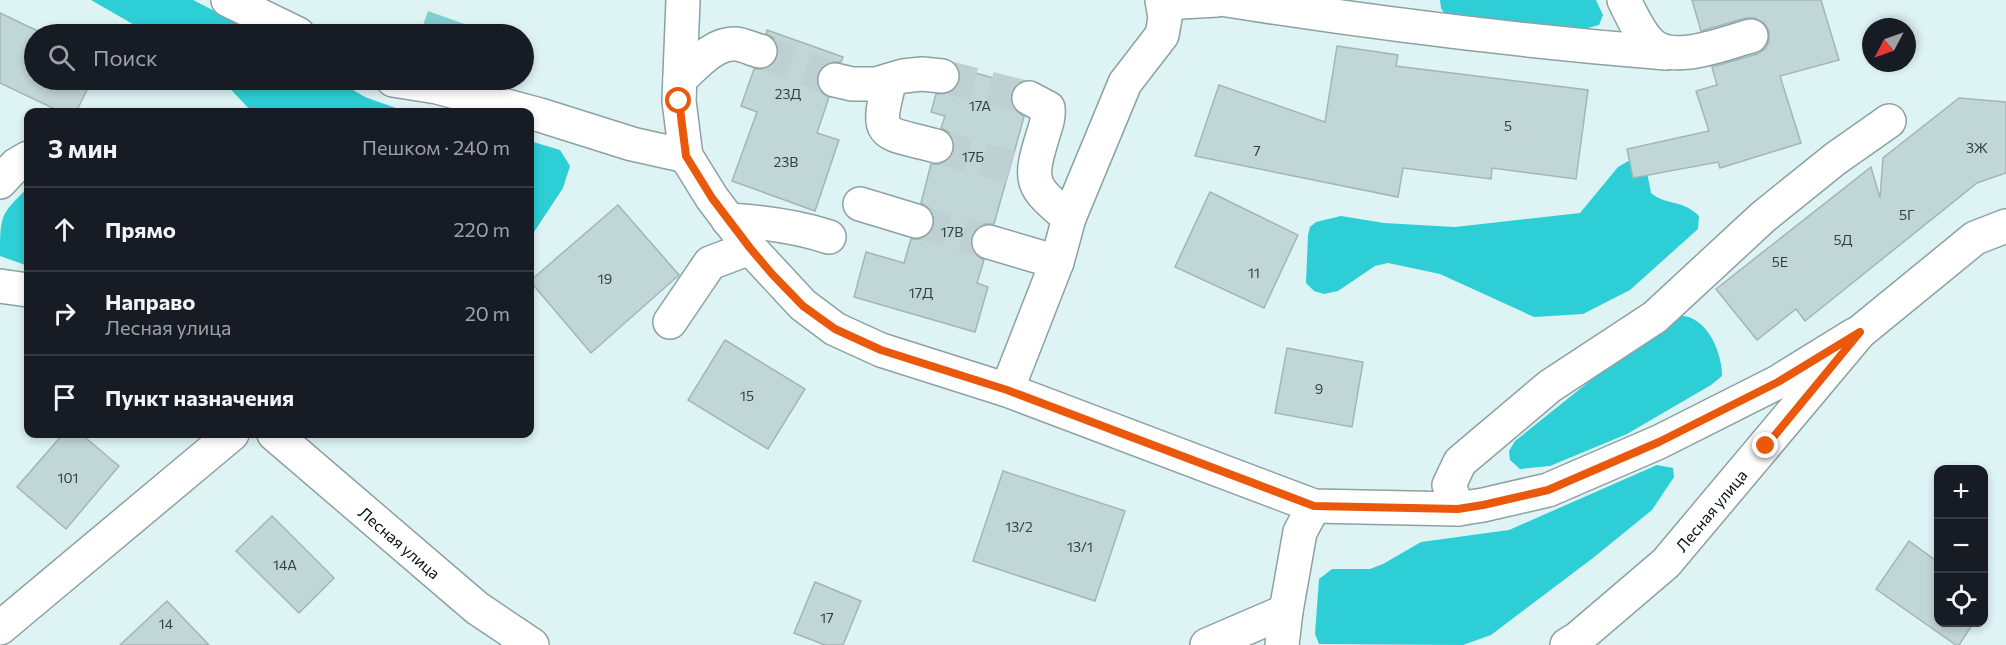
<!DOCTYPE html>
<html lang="ru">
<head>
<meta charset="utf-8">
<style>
	body { margin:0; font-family:Commissioner,sans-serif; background:#242831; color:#f1f3f6 }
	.controls { position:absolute; right:18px; bottom:18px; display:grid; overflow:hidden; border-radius:12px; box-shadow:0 3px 9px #0003 }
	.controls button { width:54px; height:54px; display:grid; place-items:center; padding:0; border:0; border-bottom:2px solid #363941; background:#171b24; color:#f1f3f6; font:30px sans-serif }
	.compass { position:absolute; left:1862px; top:18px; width:54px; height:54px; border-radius:50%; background:#171b24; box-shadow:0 3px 9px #0003; rotate:229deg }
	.stop { position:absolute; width:18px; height:18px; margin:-14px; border:4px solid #ea580c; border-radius:50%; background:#fff }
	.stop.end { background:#ea580c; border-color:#fff; box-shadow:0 2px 6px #0008 }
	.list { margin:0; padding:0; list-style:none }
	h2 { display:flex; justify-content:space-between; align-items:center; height:78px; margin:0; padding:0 24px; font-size:26px }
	h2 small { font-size:20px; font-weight:400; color:#9ea1a6 }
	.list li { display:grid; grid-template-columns:39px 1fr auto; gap:18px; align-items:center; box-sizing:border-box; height:84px; padding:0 24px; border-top:2px solid #363941 }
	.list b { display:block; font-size:22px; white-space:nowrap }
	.list p { margin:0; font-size:20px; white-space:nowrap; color:#9ea1a6 }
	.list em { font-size:20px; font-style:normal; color:#9ea1a6 }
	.icon { flex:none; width:33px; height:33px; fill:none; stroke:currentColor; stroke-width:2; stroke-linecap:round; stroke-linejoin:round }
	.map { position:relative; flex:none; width:2006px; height:645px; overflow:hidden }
	.search { position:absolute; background:#171b24; box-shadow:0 3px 9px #0003; left:24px; top:24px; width:510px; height:66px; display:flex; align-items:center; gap:15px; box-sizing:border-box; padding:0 21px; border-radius:33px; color:#9ea1a6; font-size:22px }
	.panel { position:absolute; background:#171b24; box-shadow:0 3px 9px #0003; left:24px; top:108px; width:510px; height:330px; border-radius:12px }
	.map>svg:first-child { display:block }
	.green { fill:#81ced1 }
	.forest { fill:#2dced5 }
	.building { fill:#c1d6d6; stroke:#a2b6b7; stroke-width:1.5 }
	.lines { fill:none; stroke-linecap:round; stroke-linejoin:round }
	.minor-tunnel { stroke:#bed0d1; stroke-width:33; stroke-dasharray:33 16; stroke-linecap:butt }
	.minor-casing { stroke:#8da1a2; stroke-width:36 }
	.major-casing { stroke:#8da1a2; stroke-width:36 }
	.minor { stroke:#fff; stroke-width:33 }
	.major { stroke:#fff; stroke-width:33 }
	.route { stroke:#ea580c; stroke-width:8 }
	.labels { text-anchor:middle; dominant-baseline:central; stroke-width:5; stroke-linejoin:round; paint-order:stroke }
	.number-label { font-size:14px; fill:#353f3f }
	.street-label { font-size:16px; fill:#060d0d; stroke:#def3f4 }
</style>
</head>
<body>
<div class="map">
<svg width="2006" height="645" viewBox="0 0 2006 645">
	<rect width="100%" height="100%" fill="#def3f4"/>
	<path class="green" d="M428,11L473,27L471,34H420Z"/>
	<g class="forest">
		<path d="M91,0H193L260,34H150Z"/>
		<path d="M1440,0H1596L1603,15L1599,25L1588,28L1523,34L1444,13L1441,8Z"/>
		<path d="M222,80H336L365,97L407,112H252Z"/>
		<path d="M530,141L560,150L570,166L563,188L530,238Z"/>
		<path d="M1632,159L1645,162L1651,193C1667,206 1682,199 1699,216L1698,229L1630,290L1583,314L1534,317L1440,274L1388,263L1375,266L1338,291L1324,294L1314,291L1306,283L1308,235L1310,227L1316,222L1341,216L1384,223L1455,227L1580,213L1618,167Z"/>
		<path d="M28,188V266L0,256C0,216 0,214 28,188Z"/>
		<path d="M1684,316C1709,320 1722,354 1722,376L1711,385L1627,434L1550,466L1520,469L1510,460L1509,451L1515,441L1661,324L1675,317Z"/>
		<path d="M1657,465L1673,468L1674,477L1652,510L1593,558L1491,635L1463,645L1319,644L1315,634L1319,579L1332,569H1370L1383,564L1421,542L1509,530Z"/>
	</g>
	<g class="building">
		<path d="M1692,0H1821L1839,60L1780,76L1801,143L1720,168L1718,162L1633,178L1627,149L1709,131L1696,91L1717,85L1712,67L1757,54L1765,49L1769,41V31L1764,23L1755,18H1746L1701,31Z"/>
		<path d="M0,13L44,34H34V80H92L76,112H61L0,83Z"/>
		<path d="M767,30L843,57L841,62H830L822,67L817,76V86L822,93L829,97L817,133L839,140L815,211L732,181L757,112L741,106L754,69H765L773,64L778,55V46L774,38L766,34Z"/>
		<path d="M1337,46L1398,55L1396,66L1588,90L1576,179L1492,168L1491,179L1403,168L1398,197L1195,156L1219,85L1325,122Z"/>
		<path d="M959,68L1017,85L1012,90L1010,99L1014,108L1024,117L994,224H985L977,228L971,237V246L975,254L984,260L977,283L988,287L975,332L854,297L866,252L904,263L911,239H921L929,234L934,227V217L930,209L921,203L931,164H940L949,159L954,151V142L950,133L941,128L945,116L931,112L936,94L949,93L957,86L961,77Z"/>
		<path d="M1959,98L2006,102V173L1977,183L1805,321L1796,309L1757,340L1716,289L1871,167L1880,198L1883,158Z"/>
		<path d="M1210,192L1298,235L1264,308L1175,267Z"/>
		<path d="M618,205L679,275L591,353L530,281Z"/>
		<path d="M725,340L805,389L768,449L688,400Z"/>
		<path d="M1287,348L1363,362L1352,427L1275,413Z"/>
		<path d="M63,434H81L119,466L66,529L17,487Z"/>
		<path d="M1003,471L1125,511L1095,601L973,561Z"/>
		<path d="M272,516L334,578L299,613L236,551Z"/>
		<path d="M1909,541L1938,562V622H1974L1959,645H1956L1876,589Z"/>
		<path d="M815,582L861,601L843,645H825L794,633Z"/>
		<path d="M167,601L209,645H120Z"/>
	</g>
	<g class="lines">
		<g class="minor-tunnel">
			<path d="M760,51L835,80"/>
			<path d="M942,76L1029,98"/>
			<path d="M936,146L1010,167"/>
			<path d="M916,221L989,242"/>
		</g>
		<g class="minor-casing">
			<g id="minor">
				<path d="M228,0L298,34"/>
				<path d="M683,0L679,101L686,156L712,198L750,248L803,305L835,329L881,350L1007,390L1314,506L1458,509L1483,505L1548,490L1659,442L1778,382L1854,335"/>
				<path d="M1227,0C1373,23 1519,41 1666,53"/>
				<path d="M1624,0C1631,14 1639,33 1651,44C1673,65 1724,43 1751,36"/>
				<path d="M1163,3L1217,0"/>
				<path d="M680,79C695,66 714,42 736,44C744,45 752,49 760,51"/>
				<path d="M393,80L437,87L540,115L632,144L686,156"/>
				<path d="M835,80L852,84H876L903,76L922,74L942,76"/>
				<path d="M890,80C874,140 882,131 936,146"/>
				<path d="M1029,98L1048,108C1049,118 1046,125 1043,135C1028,183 1031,186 1069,218"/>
				<path d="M0,182L16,165L28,158"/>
				<path d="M860,204L916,221"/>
				<path d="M728,220C763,222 795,226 829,237"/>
				<path d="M989,242L1057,262"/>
				<path d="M670,322L710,263L750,248"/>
				<path d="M1007,390L1057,262L1069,218L1125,83L1162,35L1165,18L1162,0"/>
				<path d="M1458,509L1449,485L1460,462L1550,386L1655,317L1763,217L1835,159L1889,121"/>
				<path d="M0,628L232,434"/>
				<path d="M1207,645L1286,611"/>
				<path d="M1282,645L1286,611L1300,532L1314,506"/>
			</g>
		</g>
		<g class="major-casing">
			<g id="major">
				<path d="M0,286L28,290"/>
				<path id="s1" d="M274,434L477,608L532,645"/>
				<path id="s2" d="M1567,645L1577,639L1666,563L1860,332L1975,238L2006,226"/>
			</g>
		</g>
		<use href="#minor" class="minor"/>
		<use href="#major" class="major"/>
	</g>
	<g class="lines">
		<path class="route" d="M679,101L686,156L712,198L750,248L772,274L803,306L835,329L881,350L1007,390L1314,506L1458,509L1483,505L1548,490L1659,442L1778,382L1860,332L1766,446"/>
	</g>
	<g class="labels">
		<g class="number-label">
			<text x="788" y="93">23Д</text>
			<text x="980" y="105">17А</text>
			<text x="1508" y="125">5</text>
			<text x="1977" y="147">3Ж</text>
			<text x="1257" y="150">7</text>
			<text x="973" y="156">17Б</text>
			<text x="786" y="161">23В</text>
			<text x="1907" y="214">5Г</text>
			<text x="952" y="231">17В</text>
			<text x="1843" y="239">5Д</text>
			<text x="1780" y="261">5Е</text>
			<text x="1254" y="272">11</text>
			<text x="605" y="278">19</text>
			<text x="921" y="292">17Д</text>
			<text x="1319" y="388">9</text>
			<text x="747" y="395">15</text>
			<text x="68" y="477">101</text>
			<text x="1019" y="526">13/2</text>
			<text x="1080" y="546">13/1</text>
			<text x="285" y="564">14А</text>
			<text x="827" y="617">17</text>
			<text x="166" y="623">14</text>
		</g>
		<g class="street-label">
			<text stroke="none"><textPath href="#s2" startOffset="198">Лесная улица</textPath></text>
			<text stroke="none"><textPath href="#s1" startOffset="166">Лесная улица</textPath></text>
		</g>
	</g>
</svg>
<div class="controls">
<button>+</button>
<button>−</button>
<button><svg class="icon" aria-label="locate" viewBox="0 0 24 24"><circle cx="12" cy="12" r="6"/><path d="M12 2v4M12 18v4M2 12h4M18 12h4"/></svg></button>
</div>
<svg class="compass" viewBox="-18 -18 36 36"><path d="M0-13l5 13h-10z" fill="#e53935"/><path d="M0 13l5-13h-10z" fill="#9ea1a6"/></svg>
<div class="stop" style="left:679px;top:101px"></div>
<div class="stop end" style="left:1766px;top:446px"></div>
<div class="search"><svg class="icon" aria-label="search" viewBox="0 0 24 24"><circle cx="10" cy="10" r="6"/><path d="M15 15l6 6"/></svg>Поиск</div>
<section class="panel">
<h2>3 мин<small>Пешком · 240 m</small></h2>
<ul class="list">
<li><svg class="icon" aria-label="ahead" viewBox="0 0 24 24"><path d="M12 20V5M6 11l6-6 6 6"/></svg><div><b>Прямо</b></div><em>220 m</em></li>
<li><svg class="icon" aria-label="right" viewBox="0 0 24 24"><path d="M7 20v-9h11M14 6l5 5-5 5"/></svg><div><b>Направо</b><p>Лесная улица</p></div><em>20 m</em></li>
<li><svg class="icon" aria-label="arrive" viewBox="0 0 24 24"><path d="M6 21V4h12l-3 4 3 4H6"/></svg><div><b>Пункт назначения</b></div></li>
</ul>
</section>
</div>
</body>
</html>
